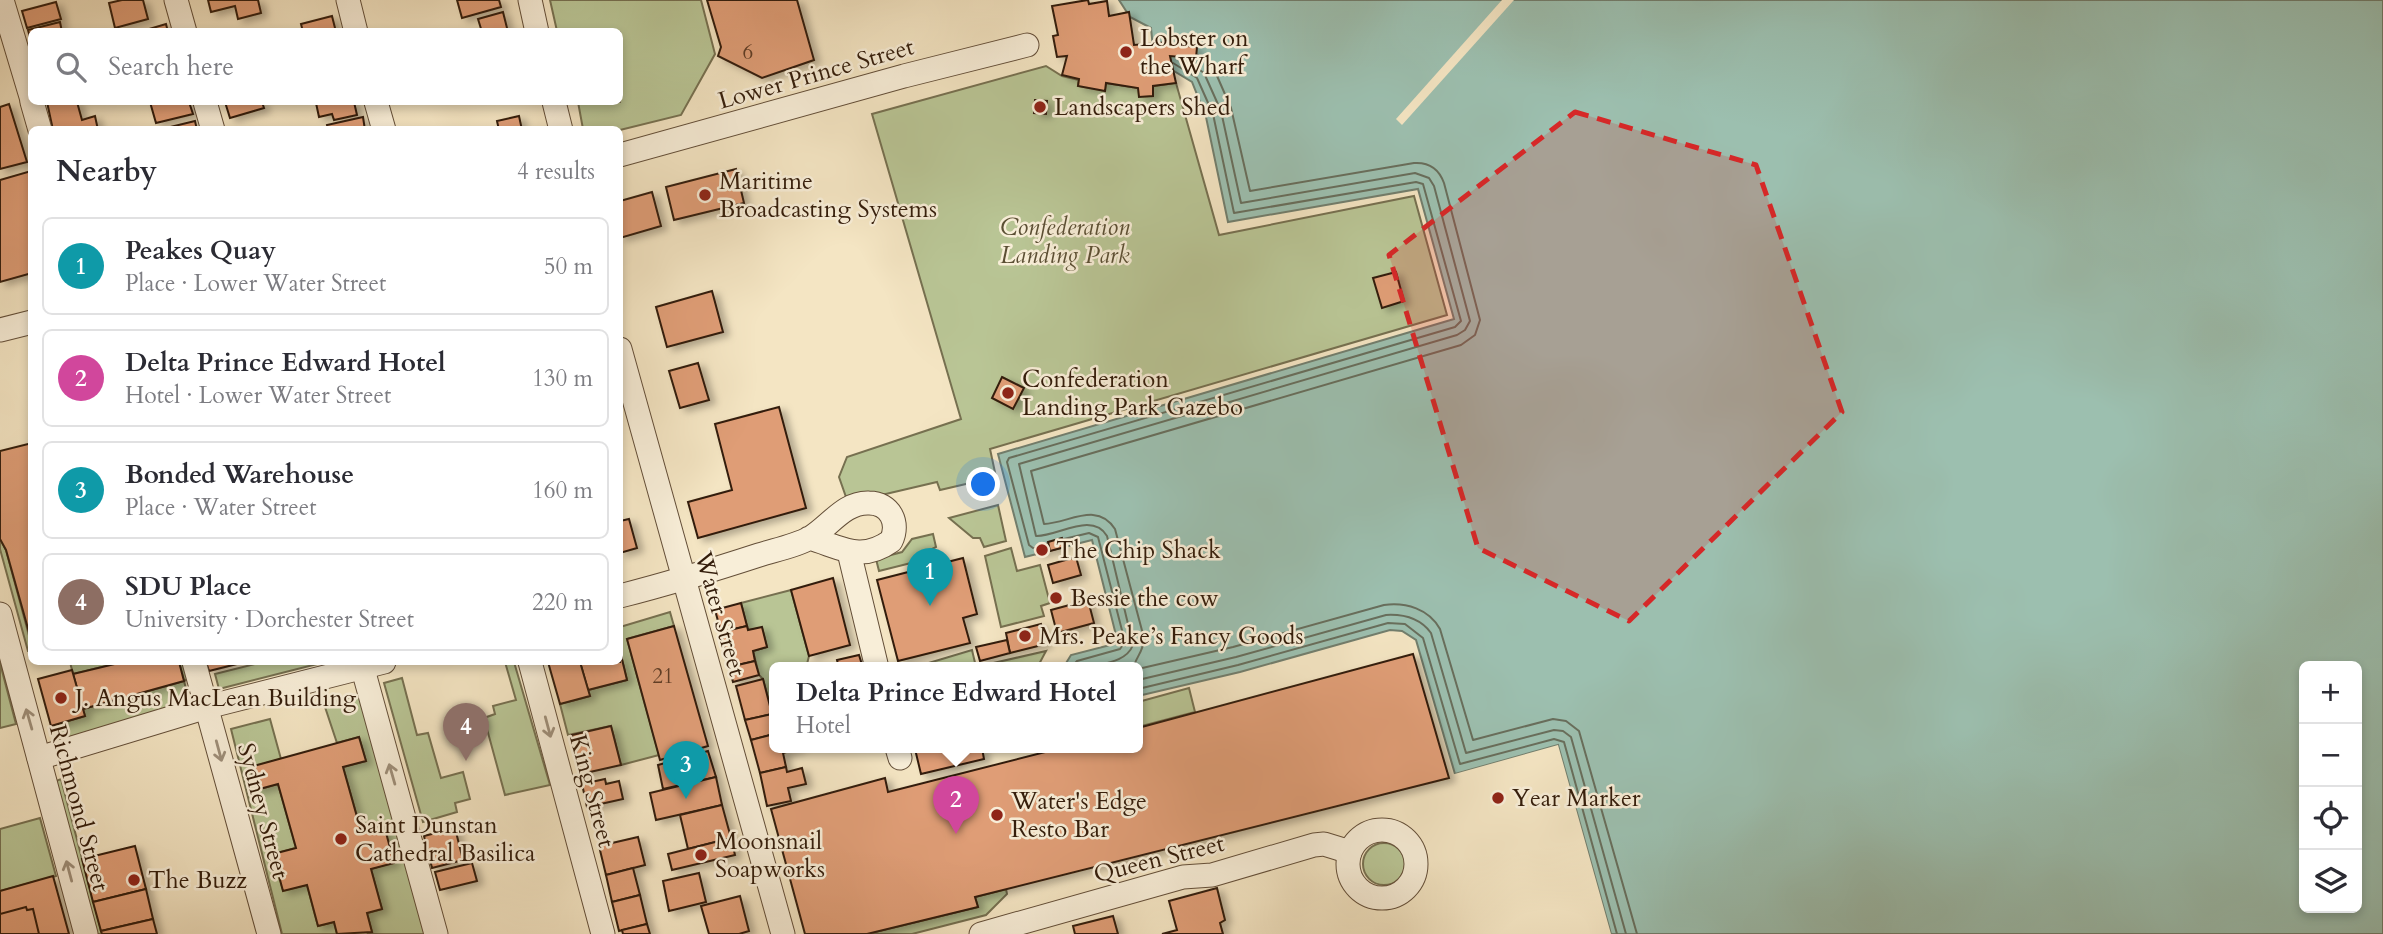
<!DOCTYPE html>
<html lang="en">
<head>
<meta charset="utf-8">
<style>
	body { margin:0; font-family:Cardo,serif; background:#f2f2f3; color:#2b2b33 }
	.controls { position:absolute; right:21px; bottom:21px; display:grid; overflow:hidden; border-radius:10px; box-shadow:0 4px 10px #0003 }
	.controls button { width:63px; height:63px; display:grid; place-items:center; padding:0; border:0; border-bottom:2px solid #e1e1e2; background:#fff; color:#2b2b33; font:35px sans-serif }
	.you { position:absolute; left:984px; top:485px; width:24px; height:24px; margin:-18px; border:5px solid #fff; border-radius:50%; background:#1a73e8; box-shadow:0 0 0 10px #1a73e833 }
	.badge { display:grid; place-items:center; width:46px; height:46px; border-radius:50%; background:#0f766e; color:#fff; font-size:23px; font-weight:700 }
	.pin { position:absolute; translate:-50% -58px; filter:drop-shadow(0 2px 4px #0008) }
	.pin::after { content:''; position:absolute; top:37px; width:24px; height:21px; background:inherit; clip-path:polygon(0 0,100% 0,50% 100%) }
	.popup { position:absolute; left:769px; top:662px; width:374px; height:91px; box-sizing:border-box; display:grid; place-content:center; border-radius:10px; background:#fff; filter:drop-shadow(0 2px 5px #0005); font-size:23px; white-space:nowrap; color:#7c7c81 }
	.popup b { font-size:26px; color:#2b2b33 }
	.popup::after { content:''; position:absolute; left:50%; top:100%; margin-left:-14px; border:14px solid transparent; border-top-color:#fff }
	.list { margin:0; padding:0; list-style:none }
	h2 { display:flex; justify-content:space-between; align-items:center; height:91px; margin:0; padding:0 28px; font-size:30px }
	h2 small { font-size:23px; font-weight:400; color:#7c7c81 }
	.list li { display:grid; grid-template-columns:46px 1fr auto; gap:21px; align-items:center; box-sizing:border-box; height:98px; margin:0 14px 14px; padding:0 14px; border:2px solid #e1e1e2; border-radius:10px }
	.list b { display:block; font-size:26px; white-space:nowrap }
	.list p { margin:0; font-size:23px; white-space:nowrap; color:#7c7c81 }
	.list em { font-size:23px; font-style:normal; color:#7c7c81 }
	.icon { flex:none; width:38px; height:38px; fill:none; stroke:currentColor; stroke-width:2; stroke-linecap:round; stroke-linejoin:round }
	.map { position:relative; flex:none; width:2383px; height:934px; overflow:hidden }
	.search { position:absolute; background:#fff; box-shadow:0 4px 10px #0003; left:28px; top:28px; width:595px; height:77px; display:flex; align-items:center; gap:18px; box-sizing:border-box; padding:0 24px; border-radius:10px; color:#7c7c81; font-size:26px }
	.panel { position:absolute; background:#fff; box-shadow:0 4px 10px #0003; left:28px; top:126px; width:595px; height:539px; border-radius:10px }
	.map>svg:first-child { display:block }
	.green { fill:#b9c595; stroke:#767050; stroke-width:2 }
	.water { fill:#9cbfaf; stroke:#727e6d; stroke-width:2; fill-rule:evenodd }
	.pier { fill:#f4e5c3 }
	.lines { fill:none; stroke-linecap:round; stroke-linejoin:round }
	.shore { stroke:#686e5c; stroke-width:2 }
	.building { fill:#df9d76; stroke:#331c0a; stroke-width:2; filter:url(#shadow) }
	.minor-casing { stroke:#634e38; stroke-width:25 }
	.minor { stroke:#f8eed8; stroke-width:23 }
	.oneway { stroke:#9f907b }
	.marked { fill:#d62828; fill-opacity:0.2; stroke:#d62828; stroke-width:5; stroke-dasharray:14 9; stroke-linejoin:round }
	.poi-dot { fill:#8f2418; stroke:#f8eed8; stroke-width:2.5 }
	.labels { text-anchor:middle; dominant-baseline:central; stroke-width:5; stroke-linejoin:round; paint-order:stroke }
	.number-label { font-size:21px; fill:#5e3c25 }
	.poi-label { font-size:24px; fill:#331c0a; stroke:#f8eed8; text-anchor:start }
	.street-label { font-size:24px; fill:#331c0a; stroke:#f8eed8 }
	.park-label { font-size:24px; font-style:italic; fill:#5b4f34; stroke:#f8eed8 }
</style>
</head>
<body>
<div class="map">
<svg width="2383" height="934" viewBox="0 0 2383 934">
	<defs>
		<filter id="shadow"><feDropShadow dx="6" dy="3.5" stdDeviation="3.5" flood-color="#0004"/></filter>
	</defs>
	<rect width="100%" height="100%" fill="#f4e5c3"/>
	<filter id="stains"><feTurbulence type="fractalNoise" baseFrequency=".00286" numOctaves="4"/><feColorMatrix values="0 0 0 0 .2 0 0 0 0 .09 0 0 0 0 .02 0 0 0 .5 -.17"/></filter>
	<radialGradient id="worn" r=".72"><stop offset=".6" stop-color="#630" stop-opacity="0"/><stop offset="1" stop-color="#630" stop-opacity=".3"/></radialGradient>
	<g class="green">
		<path d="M550,0H701L715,54L681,115L620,130L583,129L578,102H620V32L557,31Z"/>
		<path d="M1046,66L1062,76L1079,80L1078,86L1105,90L1106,83L1138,88L1176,83L1219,235L1414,196L1447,315L990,449L996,477L940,490L937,482L873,497H846L839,477L847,457L961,419L872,114Z"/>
		<path d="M998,505L1006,541L984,547L980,538H973L949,518Z"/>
		<path d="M933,534L936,547L930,550L931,558L879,571L876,559L902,552L912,539Z"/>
		<path d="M0,539L6,550L31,643V651H28L0,549Z"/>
		<path d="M1011,548L1017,571L1040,565L1050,603L1041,606L1044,616L1001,627L985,556Z"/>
		<path d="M791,590L809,656L806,668H774V714H772L763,679L759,675L753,651L767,647L762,628L748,630L741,603Z"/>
		<path d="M670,612L674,626L627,639L659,755L621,765L611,726L568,735L560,704L590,696L588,690L627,680L620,651V627Z"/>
		<path d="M972,650L976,667L1046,651L1037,668H912Z"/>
		<path d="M70,662H123L73,674Z"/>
		<path d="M179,662H183L188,679L184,681L188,697L183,709L59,742L54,725L85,716L83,709L184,681Z"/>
		<path d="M263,662H325L219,689L215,674Z"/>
		<path d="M505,662H514L550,785L505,795L484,718L495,714L493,706L516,700Z"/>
		<path d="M0,663L16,724L0,728Z"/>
		<path d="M402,678L417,735L428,733L441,778L463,772L470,799L455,803L457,812L423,822L384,683Z"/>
		<path d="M1189,688L1195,712L1138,727V702Z"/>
		<path d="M360,695L426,934H367L372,932L367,913L382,909L371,869L394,862L383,825L361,831L343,767L366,761L359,737L337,743L324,704Z"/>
		<path d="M270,719L281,759L250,768L256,790L278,784L296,848L273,854L283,890L307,885L318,926L334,922L337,934H282L231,729Z"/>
		<path d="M61,779L102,934H93L56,781Z"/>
		<path d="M40,818L56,876L0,891V829Z"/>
		<circle cx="1384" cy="864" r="21"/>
		<path d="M1006,889L1007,894L986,915L912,934H867L978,907L975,897Z"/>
	</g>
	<path class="water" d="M1119,0H2383V934H1611L1558,745L1455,774L1416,640L1402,631L1390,630L1240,672L1138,696V668H1063L1071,655L1118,643L1092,540L1025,557L998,454L1454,319L1418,189L1228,222L1206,117L1192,82L1154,59L1151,28L1130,17ZM2304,666H2357V908H2304Z"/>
	<g class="pier">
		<path d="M1502,0H1514L1402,125L1396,119Z"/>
		<path d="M1558,745L1611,934H1607L1555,749L1460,776L1454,777L1451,775Z"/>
	</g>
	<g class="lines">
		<g class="shore">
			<path d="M1064,539L1089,533L1098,537L1125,642L1120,649L1077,661L1071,668"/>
			<path d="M1033,548L1029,545L1007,462L1009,458L1455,327L1461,321L1423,184L1416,182L1234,213L1213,114L1197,78L1173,63"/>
			<path d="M1085,668C1102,663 1126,663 1133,645L1107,536C1092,511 1057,537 1036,536L1019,464L1457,335L1465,330L1470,321L1434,186L1429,178L1415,173L1241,203L1221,111L1204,73L1184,59"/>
			<path d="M1134,668C1134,659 1144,652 1144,638L1115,529C1097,501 1069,523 1044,524L1031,471L1461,345L1475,335L1480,320L1444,183C1439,169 1429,162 1414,163L1250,191L1231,108L1214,69L1198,55"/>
			<path d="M1138,669L1233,647L1384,605C1406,602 1429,609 1440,629L1473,740L1553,719L1566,721L1579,731L1637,934"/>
			<path d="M1138,680L1236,657L1386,615C1404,614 1420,618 1431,633L1466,753L1554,730L1563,731L1571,737L1626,934"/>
			<path d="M1138,689L1238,665L1388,623L1405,624L1423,638L1460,764L1554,739L1564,742L1617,934"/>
		</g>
	</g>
	<g class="building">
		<path d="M122,0H143L148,19L115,28L109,3Z"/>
		<path d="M208,0H258L261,13L238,19L235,6L211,12Z"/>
		<path d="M457,0H499L501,7L462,18Z"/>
		<path d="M707,0H797L814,60L762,78L718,56L721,47Z"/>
		<path d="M1088,0L1089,4L1107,1L1109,16L1129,12L1134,45L1169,42V44L1197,47L1196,58L1170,56L1176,83L1153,86V96L1139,97L1138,88L1106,83L1105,91L1078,86L1079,79L1062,75L1067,56L1057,57L1053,36L1058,35L1052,6Z"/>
		<path d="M56,2L61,19L27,28L22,11Z"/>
		<path d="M503,12L508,32H482L478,19Z"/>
		<path d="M332,16L336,32H303L301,24Z"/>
		<path d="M60,22L62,32H32V45L28,30Z"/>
		<path d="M166,24L168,32H139Z"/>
		<path d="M1035,100L1047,101L1046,114L1034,113Z"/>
		<path d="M47,102H77L82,120L95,116L98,130H53Z"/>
		<path d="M150,102H189L193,114L156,123Z"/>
		<path d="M225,102H262L264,108L230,118Z"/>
		<path d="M324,102H354L357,115L334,120L332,114L319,117L316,103Z"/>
		<path d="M9,104L27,162L0,169V107Z"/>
		<path d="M519,116L522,130H499L497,121Z"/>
		<path d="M363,117L365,130H328L327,125Z"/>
		<path d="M195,121L197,130H166V128Z"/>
		<path d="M736,169L744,203L674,220L666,187Z"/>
		<path d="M31,171L32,273L0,282V180Z"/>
		<path d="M652,192L661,226L620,238V201Z"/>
		<path d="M1396,272L1404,301L1382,308L1373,278Z"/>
		<path d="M712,291L723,332L667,347L656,307Z"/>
		<path d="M698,363L709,400L680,408L669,371Z"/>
		<path d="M1002,377L1024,388L1013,409L992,398Z"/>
		<path d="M779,407L806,508L698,538L688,502L732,490L715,424Z"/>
		<path d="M32,443V643L6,550L0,539V451Z"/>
		<path d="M629,519L637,548L620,553V521Z"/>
		<path d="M1062,538L1065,547L1050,551L1048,542Z"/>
		<path d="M1046,544L1048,551L1036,554L1035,548Z"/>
		<path d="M1076,557L1081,575L1053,583L1048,565Z"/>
		<path d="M963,558L977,614L963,618L970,643L898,661L877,580Z"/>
		<path d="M833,578L850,645L809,656L791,590Z"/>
		<path d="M1088,600L1094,623L1057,633L1051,610Z"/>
		<path d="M741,603L747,626L721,632L715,610Z"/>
		<path d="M1041,624L1046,644L1010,653L1006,633Z"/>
		<path d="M674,626L708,746L660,760L627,639Z"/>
		<path d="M747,626L748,630L762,627L767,647L753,651L755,661L729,667L721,632Z"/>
		<path d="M1007,640L1010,653L980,661L976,647Z"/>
		<path d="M620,651L627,680L588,690L580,662H620Z"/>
		<path d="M1413,654L1449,778L975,897L978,907L867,934H805L771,809L885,778L888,792L1061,748H1138V728Z"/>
		<path d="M859,655L863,668H839L837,660Z"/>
		<path d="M755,661L759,675L733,682L729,667Z"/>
		<path d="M123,662H179L184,681L83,709L73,674Z"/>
		<path d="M206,662H245L209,671Z"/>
		<path d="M548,662H580L590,696L560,704Z"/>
		<path d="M72,670L85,716L51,726L38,679Z"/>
		<path d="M763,679L772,714L745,720L736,686Z"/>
		<path d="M772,714H774V734L751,740L745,720Z"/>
		<path d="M611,726L621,765L581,774L572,735Z"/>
		<path d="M774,734V748H800L783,753L786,767L760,773L751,740Z"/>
		<path d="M359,737L366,761L343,767L361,831L384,825L394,863L371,869L382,909L367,913L372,932L337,934L334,922L318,926L307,885L283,891L273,854L296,848L278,784L256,790L250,767Z"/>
		<path d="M920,748H982L984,759L921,774L915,749Z"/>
		<path d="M708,751L716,777L663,789L658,765Z"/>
		<path d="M786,767L787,772L802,768L806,784L788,788L791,801L767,806L760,773Z"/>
		<path d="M716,777L722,805L656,820L650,793Z"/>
		<path d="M605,779L606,784L619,781L623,799L587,807L582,784Z"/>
		<path d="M722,805L731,838L688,849L680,815Z"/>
		<path d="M455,828L463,860L432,868L424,836Z"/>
		<path d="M638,837L645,865L606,875L599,846Z"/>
		<path d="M731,838L735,855L672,870L668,854Z"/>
		<path d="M135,846L146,889L93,902L82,859Z"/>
		<path d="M472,863L477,881L440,890L435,872Z"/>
		<path d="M633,868L640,895L612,902L606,875Z"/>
		<path d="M699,873L706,902L669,911L663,881Z"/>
		<path d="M53,876L69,934H0V891Z"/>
		<path d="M1217,888L1225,920L1220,923L1223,934H1162L1177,930L1169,901Z"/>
		<path d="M146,889L153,919L101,931L93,902Z"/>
		<path d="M640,895L647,924L619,931L612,902Z"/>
		<path d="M740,896L749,931L739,934H709L701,906Z"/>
		<path d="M26,907L27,910L33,909L39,934H0V914Z"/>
		<path d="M1113,916L1118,934H1075L1073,926Z"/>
		<path d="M153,919L157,934H102L101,931Z"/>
		<path d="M647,924L650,934H623L622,930Z"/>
	</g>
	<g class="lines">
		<g class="minor-casing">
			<g id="minor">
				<path d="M2,0L32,100"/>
				<path d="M176,0L185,32"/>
				<path d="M348,0L356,32"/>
				<path d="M530,0L537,32"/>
				<path d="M32,102L40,130"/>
				<path d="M205,102L213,130"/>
				<path d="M376,102L384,130"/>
				<path d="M554,102L561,130"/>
				<path d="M620,155L904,76L1027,45"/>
				<path d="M0,330L32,322"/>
				<path d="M620,349L783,934"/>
				<path d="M849,552L877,668"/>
				<path d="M620,596C667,584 713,570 759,555C775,550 795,546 810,538C830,526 844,502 869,503C890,503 900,523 891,541C860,563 841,547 809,538"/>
				<path d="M0,614L86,934"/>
				<path d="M194,662L269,934"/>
				<path d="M361,662L436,934"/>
				<path d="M530,662L603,934"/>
				<path d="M897,748L900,758"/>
				<path d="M39,758L207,707L384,662"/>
				<circle cx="1382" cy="864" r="34"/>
				<path d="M981,934L1183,877L1212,875L1314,845L1324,844L1350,852"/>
			</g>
		</g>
		<use href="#minor" class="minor"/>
	</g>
	<defs><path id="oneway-shaft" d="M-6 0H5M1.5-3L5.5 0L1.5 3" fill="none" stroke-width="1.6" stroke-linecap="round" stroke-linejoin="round" transform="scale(1.75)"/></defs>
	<g class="oneway">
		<use href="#oneway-shaft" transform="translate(29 719) rotate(-106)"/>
		<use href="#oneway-shaft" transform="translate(548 727) rotate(75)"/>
		<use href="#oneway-shaft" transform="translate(219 751) rotate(75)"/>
		<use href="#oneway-shaft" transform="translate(392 774) rotate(-106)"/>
		<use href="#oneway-shaft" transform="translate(69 871) rotate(-105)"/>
	</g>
	<path class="marked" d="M1575,112L1756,165L1842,412L1629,621L1478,548L1389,255Z"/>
	<g class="poi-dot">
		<circle cx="1126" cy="52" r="7"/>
		<circle cx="1040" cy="107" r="7"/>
		<circle cx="705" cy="195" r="7"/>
		<circle cx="1008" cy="393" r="7"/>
		<circle cx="1042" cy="550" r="7"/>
		<circle cx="1056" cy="598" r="7"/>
		<circle cx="1025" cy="636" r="7"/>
		<circle cx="61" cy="698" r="7"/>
		<circle cx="1498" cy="798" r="7"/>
		<circle cx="997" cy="815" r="7"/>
		<circle cx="341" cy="839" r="7"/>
		<circle cx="701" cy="855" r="7"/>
		<circle cx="134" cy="880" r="7"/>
	</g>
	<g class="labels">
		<g class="number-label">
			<text x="748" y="52">6</text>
			<text x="663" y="676">21</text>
		</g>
		<g class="poi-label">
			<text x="1140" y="38">Lobster on<tspan x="1140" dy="28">the Wharf</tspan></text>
			<text x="1054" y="107">Landscapers Shed</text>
			<text x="719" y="181">Maritime<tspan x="719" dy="28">Broadcasting Systems</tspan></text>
			<text x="1022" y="379">Confederation<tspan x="1022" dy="28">Landing Park Gazebo</tspan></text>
			<text x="1056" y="550">The Chip Shack</text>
			<text x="1070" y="598">Bessie the cow</text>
			<text x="1039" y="636">Mrs. Peake’s Fancy Goods</text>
			<text x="75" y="698">J. Angus MacLean Building</text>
			<text x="1512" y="798">Year Marker</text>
			<text x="1011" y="801">Water's Edge<tspan x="1011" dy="28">Resto Bar</tspan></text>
			<text x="355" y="825">Saint Dunstan<tspan x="355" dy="28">Cathedral Basilica</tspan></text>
			<text x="715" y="841">Moonsnail<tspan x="715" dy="28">Soapworks</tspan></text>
			<text x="148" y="880">The Buzz</text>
		</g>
		<g class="street-label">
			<text transform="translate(816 74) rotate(-16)">Lower Prince Street</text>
			<text transform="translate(720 614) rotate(74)">Water Street</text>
			<text transform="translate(592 791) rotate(75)">King Street</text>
			<text transform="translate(79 808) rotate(75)">Richmond Street</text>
			<text transform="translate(263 811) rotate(75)">Sydney Street</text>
			<text transform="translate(1159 859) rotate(-14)">Queen Street</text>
		</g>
		<g class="park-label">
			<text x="1065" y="227">Confederation<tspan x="1065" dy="28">Landing Park</tspan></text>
		</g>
	</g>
	<rect width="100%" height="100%" filter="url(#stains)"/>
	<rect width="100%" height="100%" fill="url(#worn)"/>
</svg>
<div class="controls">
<button>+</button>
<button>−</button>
<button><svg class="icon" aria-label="locate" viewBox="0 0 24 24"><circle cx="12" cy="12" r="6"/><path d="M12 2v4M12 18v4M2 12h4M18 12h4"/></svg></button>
<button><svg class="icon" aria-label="layers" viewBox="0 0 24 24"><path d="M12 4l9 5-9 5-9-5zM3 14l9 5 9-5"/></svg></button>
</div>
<div class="you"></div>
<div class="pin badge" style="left:930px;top:606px;background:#0f9aa8">1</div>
<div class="pin badge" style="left:956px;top:834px;background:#d1479c">2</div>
<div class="popup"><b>Delta Prince Edward Hotel</b>Hotel</div>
<div class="pin badge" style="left:686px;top:799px;background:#0f9aa8">3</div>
<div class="pin badge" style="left:466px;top:761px;background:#8d6e63">4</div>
<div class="search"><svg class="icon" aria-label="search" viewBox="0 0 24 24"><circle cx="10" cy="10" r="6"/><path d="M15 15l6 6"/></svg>Search here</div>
<section class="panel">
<h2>Nearby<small>4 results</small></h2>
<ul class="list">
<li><span class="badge" style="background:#0f9aa8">1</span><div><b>Peakes Quay</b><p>Place · Lower Water Street</p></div><em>50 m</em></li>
<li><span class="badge" style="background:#d1479c">2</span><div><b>Delta Prince Edward Hotel</b><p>Hotel · Lower Water Street</p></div><em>130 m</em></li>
<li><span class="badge" style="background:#0f9aa8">3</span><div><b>Bonded Warehouse</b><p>Place · Water Street</p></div><em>160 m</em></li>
<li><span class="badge" style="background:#8d6e63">4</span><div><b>SDU Place</b><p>University · Dorchester Street</p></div><em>220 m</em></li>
</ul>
</section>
</div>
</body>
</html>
